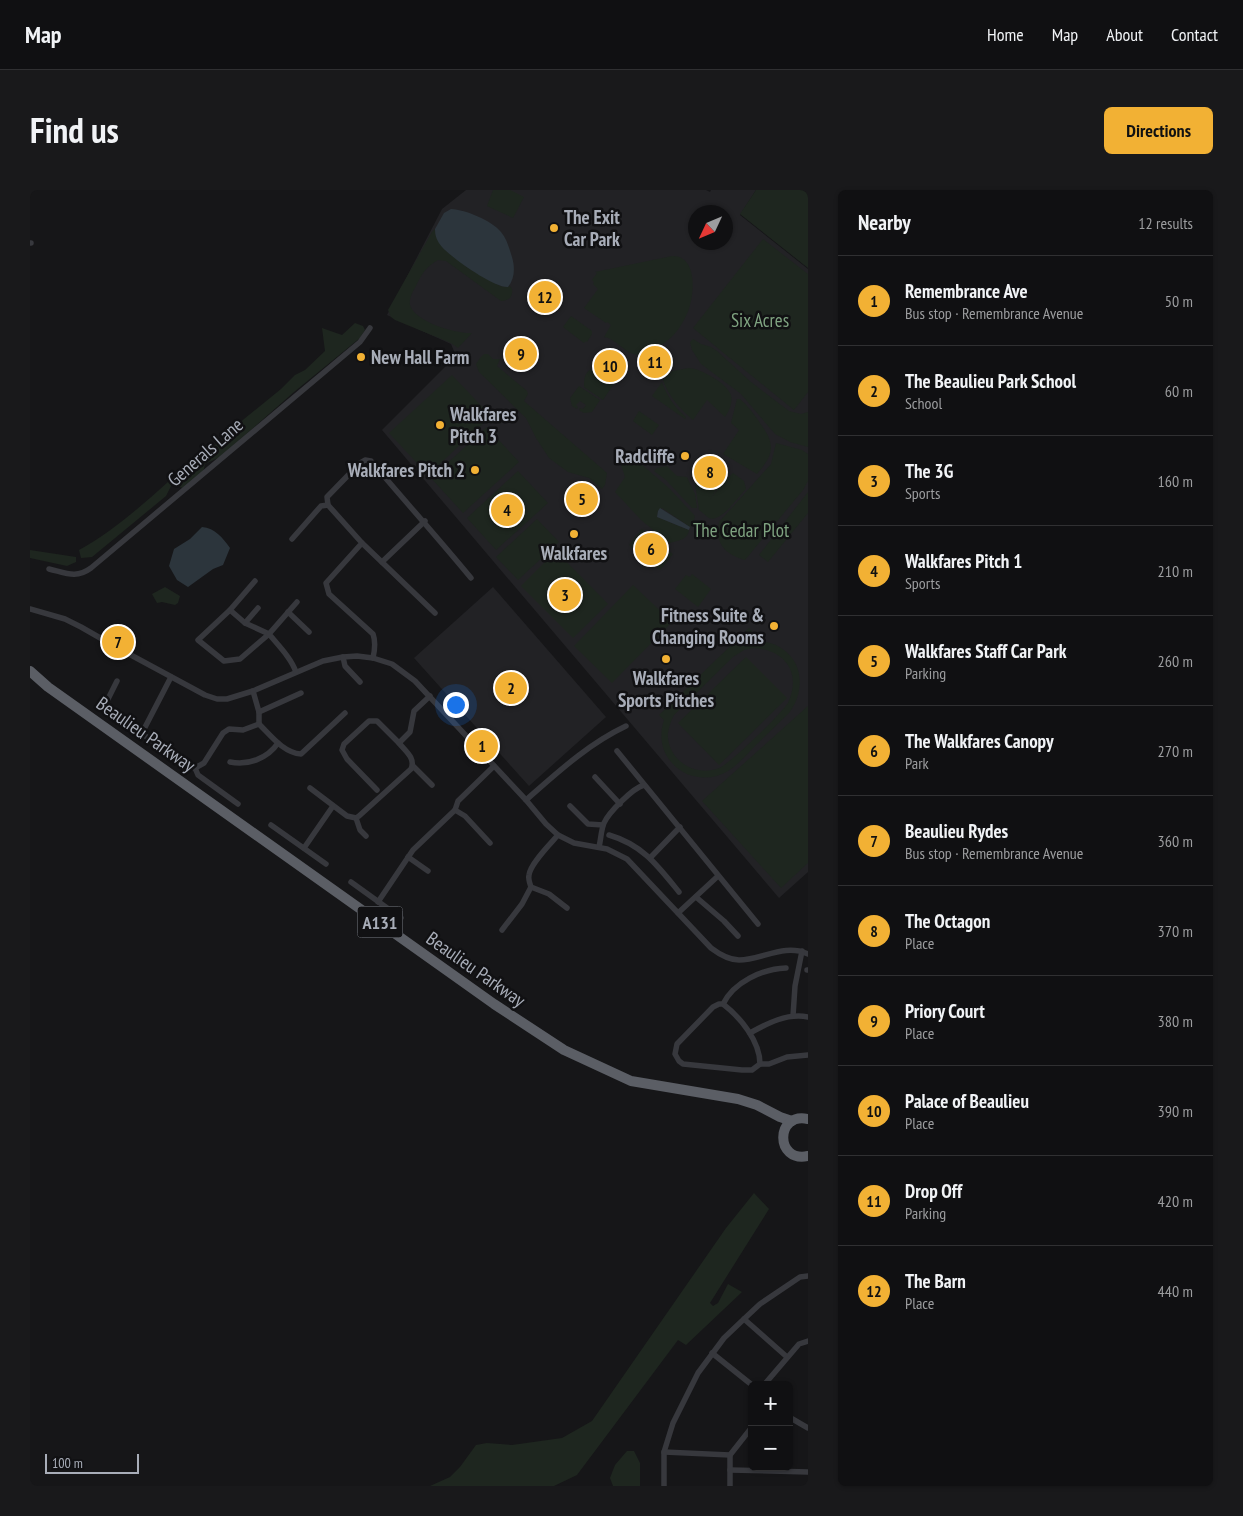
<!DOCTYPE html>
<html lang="en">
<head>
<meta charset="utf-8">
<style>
	body { margin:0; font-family:"PT Sans Narrow",sans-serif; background:#19191b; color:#f1f3f6 }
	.controls { position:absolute; right:15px; bottom:15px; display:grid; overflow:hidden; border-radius:8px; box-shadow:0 1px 4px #0004 }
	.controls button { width:45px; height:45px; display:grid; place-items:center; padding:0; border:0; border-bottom:1px solid #303032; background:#101012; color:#f1f3f6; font:25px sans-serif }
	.compass { position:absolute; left:658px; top:15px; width:45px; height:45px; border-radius:50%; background:#101012; box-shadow:0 1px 4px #0004; rotate:226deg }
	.scale { position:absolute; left:15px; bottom:12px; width:94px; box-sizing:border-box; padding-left:5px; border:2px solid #a8adb8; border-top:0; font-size:14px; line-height:18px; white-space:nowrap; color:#a8adb8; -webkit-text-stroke:4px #111113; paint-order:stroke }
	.you { position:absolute; left:425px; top:514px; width:18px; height:18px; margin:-12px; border:4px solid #fff; border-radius:50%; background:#1a73e8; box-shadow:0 0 0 8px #1a73e833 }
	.badge { display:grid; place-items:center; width:32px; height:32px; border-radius:50%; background:#f2b134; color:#111; font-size:16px; font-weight:700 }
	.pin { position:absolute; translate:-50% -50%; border:2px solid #fff; box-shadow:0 1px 5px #0006 }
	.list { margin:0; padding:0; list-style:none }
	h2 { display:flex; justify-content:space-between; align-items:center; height:65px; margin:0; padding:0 20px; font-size:21px }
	h2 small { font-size:16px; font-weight:400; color:#9c9d9f }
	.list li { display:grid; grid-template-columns:32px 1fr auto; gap:15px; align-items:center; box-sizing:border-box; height:90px; padding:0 20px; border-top:1px solid #303032 }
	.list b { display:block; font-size:19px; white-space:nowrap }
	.list p { margin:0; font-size:16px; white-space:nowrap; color:#9c9d9f }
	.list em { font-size:16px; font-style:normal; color:#9c9d9f }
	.map { position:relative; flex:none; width:778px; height:1296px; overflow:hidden; border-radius:8px }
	header { display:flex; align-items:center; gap:30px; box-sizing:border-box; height:70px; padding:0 25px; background:#101012; border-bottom:1px solid #303032 }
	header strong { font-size:24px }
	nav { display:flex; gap:28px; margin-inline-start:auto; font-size:18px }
	.intro { display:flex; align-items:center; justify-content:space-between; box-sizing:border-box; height:120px; padding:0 30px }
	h1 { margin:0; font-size:35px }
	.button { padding:12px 22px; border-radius:8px; background:#f2b134; color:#111; font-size:18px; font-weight:700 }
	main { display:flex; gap:30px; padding:0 30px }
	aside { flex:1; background:#101012; border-radius:8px; box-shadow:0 1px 4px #0004 }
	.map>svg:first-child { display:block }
	.built { fill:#222225; fill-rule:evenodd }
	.green { fill:#1e261f; fill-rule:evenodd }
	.water { fill:#2c353c }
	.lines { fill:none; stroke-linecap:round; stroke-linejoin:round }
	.minor { stroke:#37383d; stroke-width:5.5 }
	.trunk { stroke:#5b5e65; stroke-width:10 }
	.poi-dot { fill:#f2b134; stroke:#111113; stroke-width:2 }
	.labels { text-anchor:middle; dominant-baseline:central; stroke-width:5; stroke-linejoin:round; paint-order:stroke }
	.shield { fill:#111113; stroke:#7b7e86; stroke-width:1 }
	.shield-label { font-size:18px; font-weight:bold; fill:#a8adb8 }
	.poi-label { font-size:19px; font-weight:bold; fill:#a8adb8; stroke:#111113; text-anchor:start }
	.park-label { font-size:19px; fill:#7fa381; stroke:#111113 }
	.street-label { font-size:19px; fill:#a8adb8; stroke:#111113 }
</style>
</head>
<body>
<header>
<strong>Map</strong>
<nav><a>Home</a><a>Map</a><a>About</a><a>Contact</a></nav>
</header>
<div class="intro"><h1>Find us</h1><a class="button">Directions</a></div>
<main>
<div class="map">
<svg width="778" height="1296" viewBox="0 0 778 1296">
	<rect width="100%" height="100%" fill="#161618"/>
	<g class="built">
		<path d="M436,0H676L680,2L681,0H726L710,25L778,79V682L749,708L352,240L426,166L421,154L357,125L412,19ZM666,22H696V52H666Z"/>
		<path d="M463,397L576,527L499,596L384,468Z"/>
	</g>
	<g class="green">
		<path d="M463,0H480L494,7L483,28L457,16Z"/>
		<path d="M726,0H778V78L710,24Z"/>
		<path d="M405,39V44L435,76L470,96L478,97L480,96L482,99C483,107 479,111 471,111L416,71L408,70C396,77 392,83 386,96C383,101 379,108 380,115C385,132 426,144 442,143L428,158L421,153L365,130L361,127L358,120L402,42Z"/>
		<path d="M733,49L778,84V202L764,220L663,138Z"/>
		<path d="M642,66C669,65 665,110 656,126C650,139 641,150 628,157C623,160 617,164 611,165C595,166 588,149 574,147L581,135L577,132L576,133L554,118L568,99L563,94L564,92L562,90L567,83L565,82Z"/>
		<path d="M541,126L562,141V144L557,152L556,151L554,153L533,137Z"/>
		<path d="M325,133L333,136L335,140L330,148L264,202L190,267L175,274L173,283L153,298L146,296L149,286L158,275L174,261L190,252L214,229L251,199L265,185L275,180L295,161L292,138L312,145Z"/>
		<path d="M663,149L671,154L681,157L687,161L721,192L759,221L771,224L778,222V257L760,252L745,244L711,204L671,174L662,160L660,152Z"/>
		<path d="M454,164H458L463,169H470L467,176L497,201L498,204L494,211L577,283L575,295L572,299L559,288L538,282L519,268L506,248L496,228L449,182L446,174L450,168Z"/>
		<path d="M659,178C670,178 698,194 701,205C703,213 699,221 695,227L677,210L663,230C650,219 639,207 633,190L642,181Z"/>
		<path d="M562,179L567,181L568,189L575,193L583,191L585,192L573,210L554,197C554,190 554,182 562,179Z"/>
		<path d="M422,185L461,226L398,285L359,243Z"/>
		<path d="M632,192C637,206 645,218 656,227L655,229L622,206Z"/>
		<path d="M549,196L570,210L562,222L554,223L549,220L550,218L553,219L556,215L550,211L546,215L548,217L547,219L542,216L540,208Z"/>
		<path d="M707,209H710C718,216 724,224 730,233C746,255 744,264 727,284L693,264L709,240L701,233Z"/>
		<path d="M609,221L629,235L622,245L603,231Z"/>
		<path d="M457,237L489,272L433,323L401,288Z"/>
		<path d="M746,253L772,260L778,264V291L773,300L715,370C694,364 685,353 689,332L741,274Z"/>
		<path d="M594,259L640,299L665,326L663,334L660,337L632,318L628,321L627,327L659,340C658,350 647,351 639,353L611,330L585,302L595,287L589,268Z"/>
		<path d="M637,276L647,286L657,287L665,304L667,318H662L636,290L624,281L627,278Z"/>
		<path d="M488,281L518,313L466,360L437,328Z"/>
		<path d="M703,283L714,291L716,299C708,307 691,333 679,328C676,326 672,322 669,320L665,293L679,299L689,295L680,310L692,293Z"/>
		<path d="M138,292L142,294L136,306L62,367L51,368L49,360C82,342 110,317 138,292Z"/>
		<path d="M778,302V323L738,372L729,365Z"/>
		<path d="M507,329L529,352L488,390L466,367Z"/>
		<path d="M612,339L643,364L630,380L599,355Z"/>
		<path d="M0,360L46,367V372L37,376L0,368Z"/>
		<path d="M526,361L578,414L543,448L491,396Z"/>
		<path d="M662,384L681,399L668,417L645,399L656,385L660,387Z"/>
		<path d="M603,395L642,432L582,493L544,456Z"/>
		<path d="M135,397L150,406L148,413L145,415L132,412L127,413L122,404Z"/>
		<path d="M719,438C723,442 728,449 733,451C739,453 746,454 751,458C775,473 774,503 759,523C748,534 737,544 726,555C717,564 708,575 698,581C680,592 656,589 642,573C631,561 629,545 634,530L629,525ZM723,458C755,459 772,483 758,513C751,524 700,574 689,578C665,588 636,569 638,543C639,536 641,531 644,525L703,467L714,460Z"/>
		<path d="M716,467L757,508L689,575L648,533Z"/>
		<path d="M778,516V673L751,698L672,611Z"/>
		<path d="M724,1003L739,1019L680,1113L683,1116L688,1113L698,1094L712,1102L656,1155L648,1150L547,1285L524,1296H400L420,1287L430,1277L446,1255L457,1253L482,1255L532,1248L562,1231L696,1038Z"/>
		<path d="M597,1261H604L610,1273V1296H583L580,1288L585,1275Z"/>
	</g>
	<g class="water">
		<path d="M421,19C436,20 461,30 471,42C477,49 479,58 482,67C485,77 485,88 478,97C464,98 422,68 412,57C407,51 405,46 405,39L414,23Z"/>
		<path d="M630,318L660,337L659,340L627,327L628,321Z"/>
		<path d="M172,337C185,338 193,348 200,358L193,375L183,379L158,397L147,390L139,376L144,359L160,349Z"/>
	</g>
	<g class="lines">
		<g class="minor">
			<path d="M0,53H1"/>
			<path d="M262,349L291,316L298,315"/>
			<path d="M332,353L405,423"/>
			<path d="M352,372L395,331"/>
			<path d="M19,379C36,383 46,389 61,378L330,152L340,138"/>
			<path d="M0,419L35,429L51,437L86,457L175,505L187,509H197L223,501L293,471L313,467L327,466L343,468L362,474L385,491L496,610L516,634L528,645L544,653L577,659L597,669L681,758C689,764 699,770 709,770C732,770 754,753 778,764"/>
			<path d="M200,420L215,433L239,444L210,469L194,471L168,450Z"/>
			<path d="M200,420L225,391"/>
			<path d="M258,422L279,442"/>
			<path d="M215,433L228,418"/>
			<path d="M313,467L315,476L330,492"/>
			<path d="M343,468C345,459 346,452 343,444L299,404L296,393L332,353L298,315L297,307L330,273L335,270L341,271C374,310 408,348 441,388"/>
			<path d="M266,482C261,468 249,456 239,444L267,412"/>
			<path d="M87,491L75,515V517L157,576L165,578L174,573L193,543L199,539L213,540L229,534"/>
			<path d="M223,501L229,522V534"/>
			<path d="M229,522L271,503"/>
			<path d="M229,534C241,546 254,563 271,564L315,523"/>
			<path d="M112,543L141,487"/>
			<path d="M587,561L728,734"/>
			<path d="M200,572C218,576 238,568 248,553"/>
			<path d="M383,576L402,595"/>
			<path d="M165,578L168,585L208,614"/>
			<path d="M565,587L590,614"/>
			<path d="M280,598L317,626L326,628L329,626L381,579C386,568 375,561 369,553L380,542L384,521L400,506"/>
			<path d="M347,600L317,569L312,560L314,554L339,531H347L369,553"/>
			<path d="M496,610C528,582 558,554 596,536"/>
			<path d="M540,616L558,634L573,635"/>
			<path d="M425,620L435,626L460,653"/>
			<path d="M326,628L330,640L336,646"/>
			<path d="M241,635L296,674"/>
			<path d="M528,645C521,653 500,674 499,685C498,689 500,694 501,697L519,704L537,718"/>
			<path d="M579,645C613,655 628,676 649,702"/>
			<path d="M569,657C571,649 571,640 574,633C579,622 603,598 614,595"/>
			<path d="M274,658L303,616"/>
			<path d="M378,667L398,681"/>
			<path d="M620,668L650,637"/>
			<path d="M321,692L371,728"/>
			<path d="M666,707L694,731L708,746"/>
			<path d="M348,712L383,660L425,620L428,611L464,576"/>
			<path d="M648,723L688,686"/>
			<path d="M472,740L492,714L501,697"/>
			<path d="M777,780H778"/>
			<path d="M693,814C710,827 730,851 730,874L722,880H712L653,874L649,871L645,864L647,854L683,817L689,814H693C704,792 732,779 756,778"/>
			<path d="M763,826L765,796L772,761"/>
			<path d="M720,843C738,833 757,823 778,827"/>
			<path d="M730,874H739L757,867L778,865"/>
			<path d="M714,1129L757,1167"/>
			<path d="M682,1163L722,1195"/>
			<path d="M734,1195L769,1154L778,1151"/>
			<path d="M759,1227L778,1238"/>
			<path d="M634,1262L700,1265"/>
			<path d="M700,1280L778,1282"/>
			<path d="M634,1296V1262L643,1233L668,1183L694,1148L714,1129L730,1114L770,1087L778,1086"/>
			<path d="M700,1296V1265L722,1237"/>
		</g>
		<g class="trunk">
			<path d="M0,481L18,497L464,814L534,860L601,891L708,909L727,915L750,927L762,931"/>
			<path d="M778,929C745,922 745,973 778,966"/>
		</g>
	</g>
	<g class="poi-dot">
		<circle cx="524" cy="38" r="5"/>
		<circle cx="331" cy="167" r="5"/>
		<circle cx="410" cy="235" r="5"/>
		<circle cx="655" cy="266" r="5"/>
		<circle cx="445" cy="280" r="5"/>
		<circle cx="544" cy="344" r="5"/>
		<circle cx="744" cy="436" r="5"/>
		<circle cx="636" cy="469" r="5"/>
	</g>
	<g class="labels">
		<rect class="shield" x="327.5" y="716.5" width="45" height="31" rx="4"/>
		<g class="shield-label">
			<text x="350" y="732">A131</text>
		</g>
		<g class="poi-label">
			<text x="534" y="27">The Exit<tspan x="534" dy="22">Car Park</tspan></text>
			<text x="341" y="167">New Hall Farm</text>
			<text x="420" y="224">Walkfares<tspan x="420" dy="22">Pitch 3</tspan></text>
			<text x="645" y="266" text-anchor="end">Radcliffe</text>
			<text x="435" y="280" text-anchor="end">Walkfares Pitch 2</text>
			<text x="544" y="363" text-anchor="middle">Walkfares</text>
			<text x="734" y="425" text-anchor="end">Fitness Suite &amp;<tspan x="734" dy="22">Changing Rooms</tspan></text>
			<text x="636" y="488" text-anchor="middle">Walkfares<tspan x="636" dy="22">Sports Pitches</tspan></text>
		</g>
		<g class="park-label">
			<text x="730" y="130">Six Acres</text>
			<text x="711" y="340">The Cedar Plot</text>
		</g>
		<g class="street-label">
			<text transform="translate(175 262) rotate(-41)">Generals Lane</text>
			<text transform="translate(116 544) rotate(35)">Beaulieu Parkway</text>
			<text transform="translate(446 779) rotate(35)">Beaulieu Parkway</text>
		</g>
	</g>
</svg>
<div class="controls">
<button>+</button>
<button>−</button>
</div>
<svg class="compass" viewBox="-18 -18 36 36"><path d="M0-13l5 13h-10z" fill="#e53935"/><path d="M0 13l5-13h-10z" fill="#9c9d9f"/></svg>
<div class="scale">100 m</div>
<div class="you"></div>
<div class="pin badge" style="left:452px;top:556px">1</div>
<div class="pin badge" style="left:481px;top:498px">2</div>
<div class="pin badge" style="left:535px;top:405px">3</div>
<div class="pin badge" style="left:477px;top:320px">4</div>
<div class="pin badge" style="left:552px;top:309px">5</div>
<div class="pin badge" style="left:621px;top:359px">6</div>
<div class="pin badge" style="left:88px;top:452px">7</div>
<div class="pin badge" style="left:680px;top:282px">8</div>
<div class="pin badge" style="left:491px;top:164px">9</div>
<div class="pin badge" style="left:580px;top:176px">10</div>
<div class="pin badge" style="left:625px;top:172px">11</div>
<div class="pin badge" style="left:515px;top:107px">12</div>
</div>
<aside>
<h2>Nearby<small>12 results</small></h2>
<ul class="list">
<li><span class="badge">1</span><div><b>Remembrance Ave</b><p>Bus stop · Remembrance Avenue</p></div><em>50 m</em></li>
<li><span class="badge">2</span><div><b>The Beaulieu Park School</b><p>School</p></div><em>60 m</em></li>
<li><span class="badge">3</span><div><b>The 3G</b><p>Sports</p></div><em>160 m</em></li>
<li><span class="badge">4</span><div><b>Walkfares Pitch 1</b><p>Sports</p></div><em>210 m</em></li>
<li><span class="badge">5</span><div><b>Walkfares Staff Car Park</b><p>Parking</p></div><em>260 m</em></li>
<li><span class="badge">6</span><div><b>The Walkfares Canopy</b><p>Park</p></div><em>270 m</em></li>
<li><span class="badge">7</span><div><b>Beaulieu Rydes</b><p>Bus stop · Remembrance Avenue</p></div><em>360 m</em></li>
<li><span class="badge">8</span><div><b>The Octagon</b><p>Place</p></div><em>370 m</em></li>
<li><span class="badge">9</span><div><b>Priory Court</b><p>Place</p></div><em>380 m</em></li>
<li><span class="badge">10</span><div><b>Palace of Beaulieu</b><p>Place</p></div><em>390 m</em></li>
<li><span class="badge">11</span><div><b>Drop Off</b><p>Parking</p></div><em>420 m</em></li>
<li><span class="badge">12</span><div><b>The Barn</b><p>Place</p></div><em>440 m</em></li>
</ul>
</aside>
</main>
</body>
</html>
